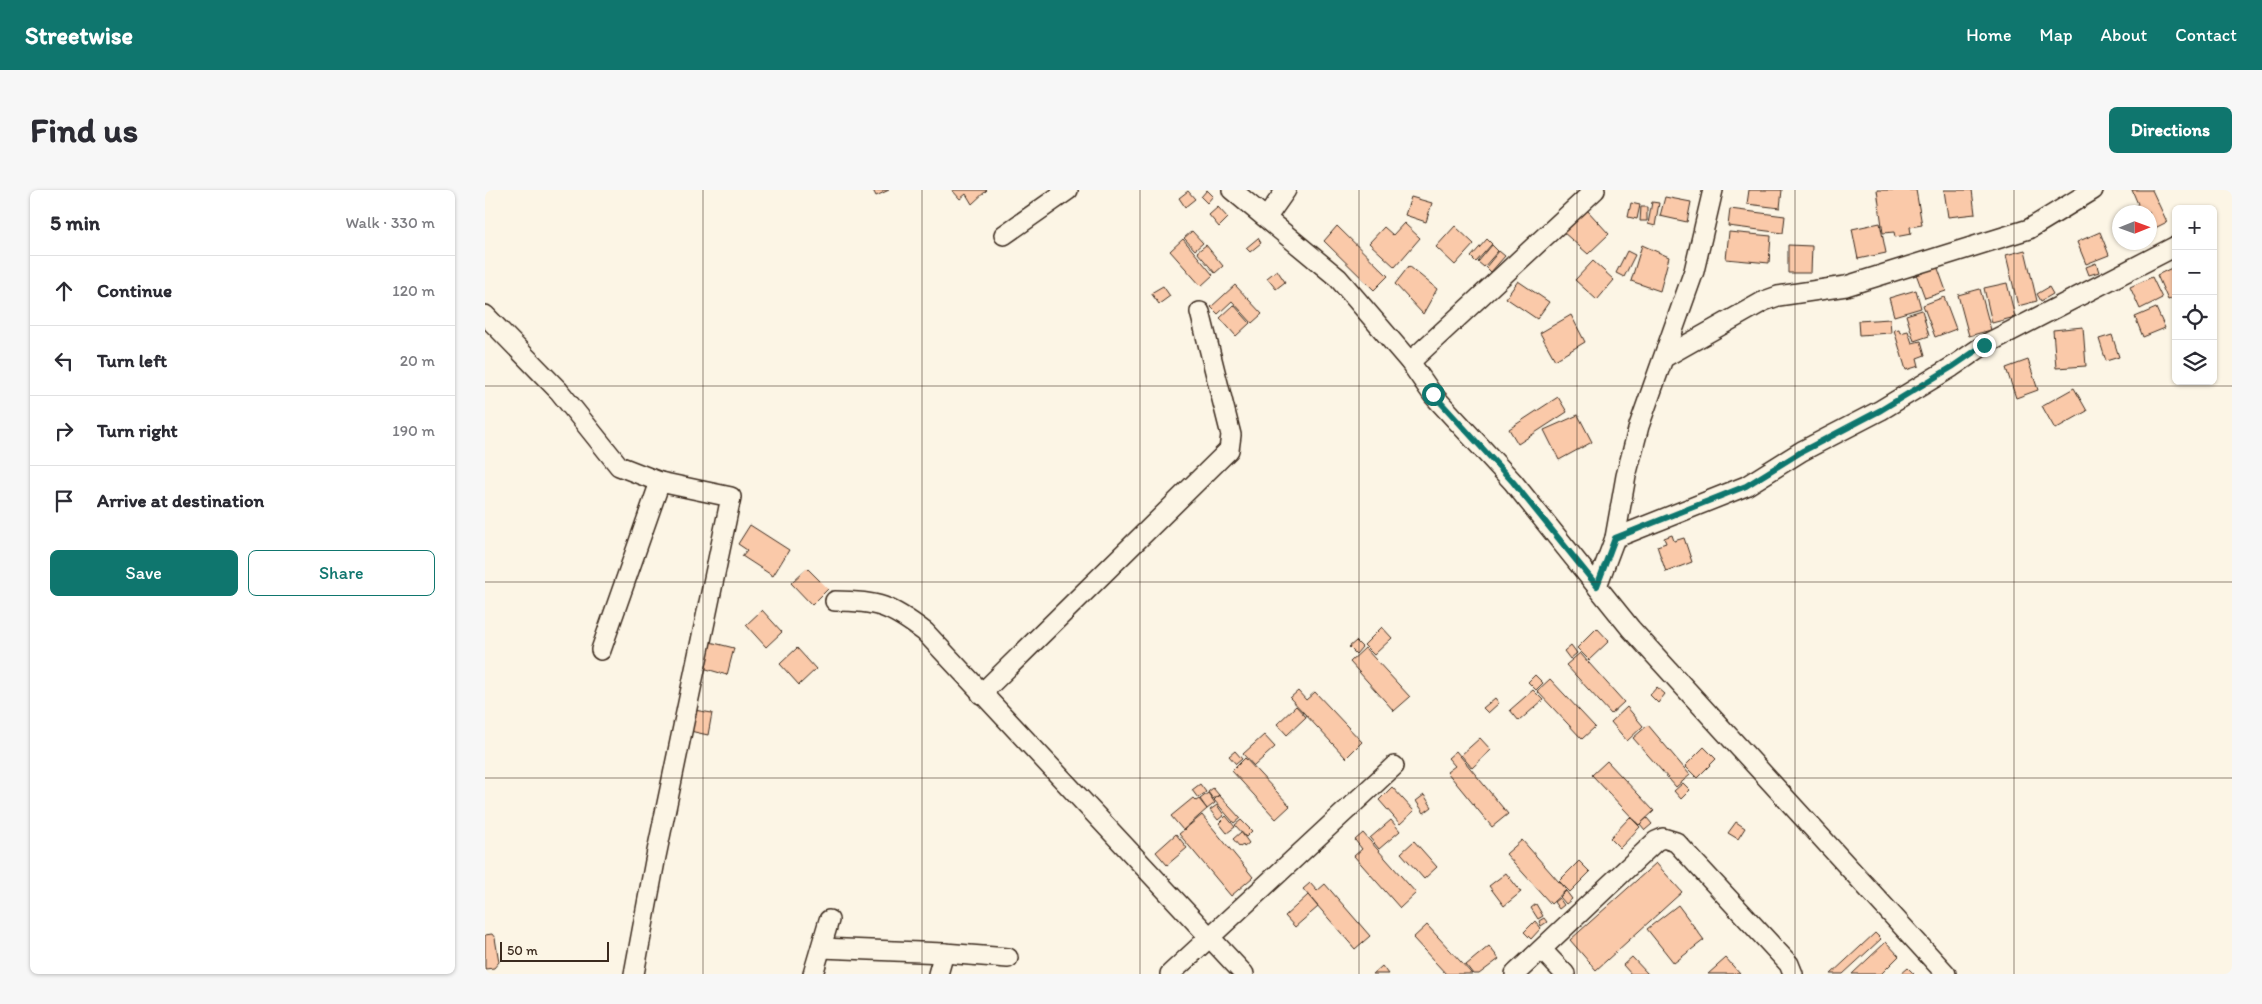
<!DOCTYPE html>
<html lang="en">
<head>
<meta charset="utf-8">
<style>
	body { margin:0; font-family:Itim,sans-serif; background:#f7f7f7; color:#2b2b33 }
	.controls { position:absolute; right:15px; top:15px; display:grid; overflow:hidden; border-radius:8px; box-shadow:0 1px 4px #0004 }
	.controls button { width:45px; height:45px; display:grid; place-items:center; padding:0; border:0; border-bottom:1px solid #e1e1e2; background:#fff; color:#2b2b33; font:25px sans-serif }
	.compass { position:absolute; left:1627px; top:15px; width:45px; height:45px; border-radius:50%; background:#fff; box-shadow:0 1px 4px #0004; rotate:89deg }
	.scale { position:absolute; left:15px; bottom:12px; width:109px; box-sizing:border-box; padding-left:5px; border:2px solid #3b2a1e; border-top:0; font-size:14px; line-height:18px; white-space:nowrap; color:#3b2a1e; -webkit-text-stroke:4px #fcf5e5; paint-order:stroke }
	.stop { position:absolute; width:15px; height:15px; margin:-11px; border:4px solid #0f766e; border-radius:50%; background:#fff }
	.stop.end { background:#0f766e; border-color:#fff; box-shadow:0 1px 5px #0008 }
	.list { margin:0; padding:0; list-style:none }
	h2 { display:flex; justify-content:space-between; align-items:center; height:65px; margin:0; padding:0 20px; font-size:21px }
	h2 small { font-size:16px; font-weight:400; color:#7c7c81 }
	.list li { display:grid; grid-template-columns:32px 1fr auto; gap:15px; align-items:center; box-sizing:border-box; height:70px; padding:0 20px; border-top:1px solid #e1e1e2 }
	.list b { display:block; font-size:19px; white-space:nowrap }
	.list em { font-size:16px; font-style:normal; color:#7c7c81 }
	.actions { display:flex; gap:10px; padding:15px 20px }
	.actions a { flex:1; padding:11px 0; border:1px solid #0f766e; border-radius:8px; text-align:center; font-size:18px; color:#0f766e }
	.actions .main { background:#0f766e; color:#fff }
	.icon { flex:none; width:28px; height:28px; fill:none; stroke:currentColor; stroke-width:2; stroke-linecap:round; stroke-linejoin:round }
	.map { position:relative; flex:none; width:1747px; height:784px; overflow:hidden; border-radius:8px }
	header { display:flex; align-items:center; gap:30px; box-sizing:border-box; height:70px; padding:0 25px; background:#0f766e; color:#fff }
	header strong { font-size:24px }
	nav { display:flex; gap:28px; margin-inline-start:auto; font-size:18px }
	.intro { display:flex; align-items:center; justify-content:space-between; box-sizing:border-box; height:120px; padding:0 30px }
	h1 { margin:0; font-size:35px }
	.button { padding:12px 22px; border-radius:8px; background:#0f766e; color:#fff; font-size:18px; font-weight:700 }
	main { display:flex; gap:30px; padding:0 30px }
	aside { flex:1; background:#fff; border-radius:8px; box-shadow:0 1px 4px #0004 }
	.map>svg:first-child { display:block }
	.building { fill:#fac9a9; stroke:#3b2a1e }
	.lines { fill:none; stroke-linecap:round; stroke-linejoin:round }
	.minor-casing { stroke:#3b2a1e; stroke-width:22 }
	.minor { stroke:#fcf5e5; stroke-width:19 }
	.route { stroke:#0f766e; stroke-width:6 }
	.grid { fill:none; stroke:#3b2a1e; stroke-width:1; stroke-opacity:0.55 }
</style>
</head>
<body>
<header>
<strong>Streetwise</strong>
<nav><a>Home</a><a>Map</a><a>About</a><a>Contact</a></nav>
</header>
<div class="intro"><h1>Find us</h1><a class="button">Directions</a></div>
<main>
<aside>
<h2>5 min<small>Walk · 330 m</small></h2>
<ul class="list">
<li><svg class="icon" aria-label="ahead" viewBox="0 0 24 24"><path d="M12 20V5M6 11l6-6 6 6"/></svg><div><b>Continue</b></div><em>120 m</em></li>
<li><svg class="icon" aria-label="left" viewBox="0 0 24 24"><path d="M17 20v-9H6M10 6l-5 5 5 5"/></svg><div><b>Turn left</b></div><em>20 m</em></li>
<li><svg class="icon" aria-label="right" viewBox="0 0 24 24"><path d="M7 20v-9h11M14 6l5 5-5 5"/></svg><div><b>Turn right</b></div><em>190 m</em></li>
<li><svg class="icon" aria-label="arrive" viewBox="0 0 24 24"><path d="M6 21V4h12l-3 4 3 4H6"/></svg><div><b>Arrive at destination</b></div></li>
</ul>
<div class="actions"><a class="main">Save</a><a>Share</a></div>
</aside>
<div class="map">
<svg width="1747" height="784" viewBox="0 0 1747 784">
	<rect width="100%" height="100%" fill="#fcf5e5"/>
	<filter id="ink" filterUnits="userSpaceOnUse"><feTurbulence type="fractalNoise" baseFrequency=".02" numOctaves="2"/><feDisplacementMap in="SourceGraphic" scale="10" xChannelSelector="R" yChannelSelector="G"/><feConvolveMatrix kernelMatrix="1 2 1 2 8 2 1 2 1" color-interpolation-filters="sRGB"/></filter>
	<g filter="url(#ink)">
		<g class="building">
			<path d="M388,0H404L391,6Z"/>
			<path d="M467,0H502L487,14L481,4L475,9Z"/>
			<path d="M722,0L728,6L722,13L716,7Z"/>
			<path d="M1264,0H1297L1295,18L1262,14Z"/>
			<path d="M1392,0H1431L1437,35L1425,37L1426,44L1410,47L1409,42L1398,43Z"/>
			<path d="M1459,0H1487L1490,24L1463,27Z"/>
			<path d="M1647,0H1667L1682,32L1664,41V22H1648L1646,18L1653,14Z"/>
			<path d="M703,1L710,9L700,17L694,8Z"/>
			<path d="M926,7L947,13L941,32L920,25Z"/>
			<path d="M1180,7L1206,12L1202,32L1175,26Z"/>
			<path d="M1167,12L1174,13L1170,36L1163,34Z"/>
			<path d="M1146,13L1155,15L1152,29L1143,27Z"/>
			<path d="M733,17L743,28L734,37L724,25Z"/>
			<path d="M1156,17H1162V31H1155Z"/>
			<path d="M1245,19L1300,26L1298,43L1243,36Z"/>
			<path d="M1102,20L1124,44L1103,64L1078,42Z"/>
			<path d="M919,33L935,48L910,77L884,53L899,37L908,45Z"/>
			<path d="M1395,33L1401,63L1373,69L1367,39Z"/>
			<path d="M852,36L903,86L889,100L839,51Z"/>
			<path d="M970,36L989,54L970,75L951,57Z"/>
			<path d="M707,41L718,53L710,60L699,48Z"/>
			<path d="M1244,42L1286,46L1284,73L1241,69Z"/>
			<path d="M1615,42L1624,65L1601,74L1592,52Z"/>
			<path d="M773,48L776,53L765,62L761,58Z"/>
			<path d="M698,49L728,85L716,96L685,61Z"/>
			<path d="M1002,49L1007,54L991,72L986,67Z"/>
			<path d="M721,55L738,76L730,83L712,62Z"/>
			<path d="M1007,55L1013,61L999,77L993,72Z"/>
			<path d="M1157,55L1184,67L1175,101L1146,91Z"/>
			<path d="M1303,55L1327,56L1326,83H1303Z"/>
			<path d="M1540,60L1552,111L1533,116L1521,65Z"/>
			<path d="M1014,61L1020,66L1006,82L1001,77Z"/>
			<path d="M1142,61L1150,65L1139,87L1131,83Z"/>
			<path d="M1108,71L1129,90L1112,110L1090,90Z"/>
			<path d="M1451,73L1461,101L1440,108L1430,81Z"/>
			<path d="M1611,73L1614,82L1604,85L1601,77Z"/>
			<path d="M924,76L952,99L938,124L910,94Z"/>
			<path d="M1691,76V107L1683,110L1672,85Z"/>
			<path d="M792,80L800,92L791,99L782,88Z"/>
			<path d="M1667,87L1677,108L1655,119L1645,97Z"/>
			<path d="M1033,91L1064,112L1052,129L1021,108Z"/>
			<path d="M1522,93L1530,127L1507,133L1499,98Z"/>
			<path d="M750,95L777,124L767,133L747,111L733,124L726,117Z"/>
			<path d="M678,96L685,106L674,114L666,103Z"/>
			<path d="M1564,97L1568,104L1556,111L1552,104Z"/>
			<path d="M1495,99L1506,140L1484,146L1473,105Z"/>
			<path d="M1431,100L1436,118L1409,126L1404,108Z"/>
			<path d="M1459,107L1471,139L1450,147L1438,115Z"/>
			<path d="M749,115L765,133L751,146L735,128Z"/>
			<path d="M1671,118L1680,138L1658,147L1650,127Z"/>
			<path d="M1437,120L1444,146L1429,151L1421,125Z"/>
			<path d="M1086,125L1100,152L1070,170L1055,143Z"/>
			<path d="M1405,129L1406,143L1374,145L1373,131Z"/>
			<path d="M1598,137L1601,176L1571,178L1568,140Z"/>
			<path d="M1414,139L1415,143L1423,141L1427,153L1436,151L1440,165L1432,168L1434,176L1421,180L1409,140Z"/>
			<path d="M1627,145L1634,167L1621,171L1614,149Z"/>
			<path d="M1543,170L1553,200L1531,208L1521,178Z"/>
			<path d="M1589,198L1602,221L1570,239L1557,216Z"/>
			<path d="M1073,207L1082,222L1033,254L1024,239Z"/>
			<path d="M1093,225L1107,252L1074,270L1059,240Z"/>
			<path d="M265,335L304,360L288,386L257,366L262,360L253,354Z"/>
			<path d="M1187,345L1189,351L1199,348L1207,372L1181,382L1172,356L1181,353L1179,348Z"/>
			<path d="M322,378L343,399L327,415L306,393Z"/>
			<path d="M277,420L297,442L281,457L261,435Z"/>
			<path d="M897,437L907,448L889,465L879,455Z"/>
			<path d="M1112,438L1124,451L1104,470L1092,458Z"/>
			<path d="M871,451L877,457L871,464L864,457Z"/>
			<path d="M225,452L249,458L242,485L218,478Z"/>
			<path d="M1086,455L1092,463L1085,469L1079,461Z"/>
			<path d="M312,458L331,479L314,495L295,474Z"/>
			<path d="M880,458L925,507L909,521L865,472Z"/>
			<path d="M1095,463L1139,512L1126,524L1081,475Z"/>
			<path d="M1050,485L1058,493L1051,500L1043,492Z"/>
			<path d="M1065,489L1110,537L1097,549L1052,501Z"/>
			<path d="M1172,497L1180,504L1173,513L1165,505Z"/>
			<path d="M1048,500L1058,510L1034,531L1025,520Z"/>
			<path d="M813,501L821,510L830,502L877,552L861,568L805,508Z"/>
			<path d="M1010,508L1014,513L1003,523L998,518Z"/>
			<path d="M811,516L821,527L802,545L792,534Z"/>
			<path d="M1142,517L1158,536L1142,551L1126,532Z"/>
			<path d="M209,520L227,523L223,545L205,541Z"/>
			<path d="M1163,535L1205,585L1191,597L1148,548Z"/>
			<path d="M779,545L790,557L769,576L758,564Z"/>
			<path d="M995,548L1006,560L987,578L976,565Z"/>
			<path d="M1219,557L1231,569L1212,588L1200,576Z"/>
			<path d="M750,561L757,569L751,574L744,566Z"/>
			<path d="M971,561L1023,624L1007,637L962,582L970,576L963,568Z"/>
			<path d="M760,568L805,616L791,629L747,581Z"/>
			<path d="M1122,571L1169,621L1154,635L1107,585Z"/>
			<path d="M1198,593L1205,600L1196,609L1189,601Z"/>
			<path d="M715,594L721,602L713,608L707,600Z"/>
			<path d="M907,597L929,621L915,634L894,610Z"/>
			<path d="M728,598L734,605L728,609L723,602Z"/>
			<path d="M723,603L730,613L722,619L715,609Z"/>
			<path d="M734,605L755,628L749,633L729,610Z"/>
			<path d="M939,605L947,617L939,623L931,611Z"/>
			<path d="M708,608L711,611L714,609L722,619L698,640L686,626Z"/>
			<path d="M732,615L739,625L733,630L725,620Z"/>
			<path d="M717,625L768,687L746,706L694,644Z"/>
			<path d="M741,626L750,637L742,643L734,633Z"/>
			<path d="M1145,627L1155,637L1135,658L1125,648Z"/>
			<path d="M1162,628L1167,634L1160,640L1155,634Z"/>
			<path d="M756,630L767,641L761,647L750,635Z"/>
			<path d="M906,630L915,641L894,659L885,648Z"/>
			<path d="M1251,632L1260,638L1253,649L1243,643Z"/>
			<path d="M756,642L764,653L759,657L758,655L755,657L748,649Z"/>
			<path d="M878,643L931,703L915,718L869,666L877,659L870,650Z"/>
			<path d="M691,644L702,658L682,675L671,662Z"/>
			<path d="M1037,650L1081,700L1066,714L1021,664Z"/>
			<path d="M929,651L952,677L939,689L916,663Z"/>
			<path d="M1094,671L1105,682L1085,702L1074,691Z"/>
			<path d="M1171,673L1197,702L1111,780L1085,750Z"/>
			<path d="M1021,683L1036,702L1019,716L1004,696Z"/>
			<path d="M825,693L832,701L840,694L885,746L870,759L818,699Z"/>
			<path d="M1081,701L1087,709L1081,714L1075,707Z"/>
			<path d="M823,705L833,717L810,737L800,726Z"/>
			<path d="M1074,708L1079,715L1074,719L1069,712Z"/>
			<path d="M1051,714L1058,726L1053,729L1046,718Z"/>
			<path d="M1193,715L1219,750L1189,773L1162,739Z"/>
			<path d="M1059,728L1062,732L1056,736L1054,731Z"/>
			<path d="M1050,731L1056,738L1046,749L1039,742Z"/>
			<path d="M942,735L987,784H961L928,748Z"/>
			<path d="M1390,743L1396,749L1358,784H1346Z"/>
			<path d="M7,744L10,748L14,772L9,778L0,779V745Z"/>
			<path d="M1401,752L1414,766L1396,784H1367Z"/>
			<path d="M1004,756L1014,769L994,784H988L981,775Z"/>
			<path d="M1147,767L1163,784H1146L1138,775Z"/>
			<path d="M1241,768L1255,784H1223Z"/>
			<path d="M897,776L903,784H888Z"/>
			<path d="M1423,778L1429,784H1416Z"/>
		</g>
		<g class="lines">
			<g class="minor-casing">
				<g id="minor">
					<path d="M747,0L853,88L925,172L948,205L1028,292L1146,439L1461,784"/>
					<path d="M782,27L801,0"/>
					<path d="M519,45L583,0"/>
					<path d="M0,125L74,201L134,276L175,292L246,307L170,671L149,784"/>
					<path d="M1180,167L1279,111L1293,106L1361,96L1544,39L1608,0"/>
					<path d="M925,172L1110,0"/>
					<path d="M1130,348L1261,296L1317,261L1396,220L1467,177L1499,155L1691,56"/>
					<path d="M1112,396L1130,348L1141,286L1154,236L1209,81L1228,0"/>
					<path d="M350,411C393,411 406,416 440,442L759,784"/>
					<path d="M116,460L175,292"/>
					<path d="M496,504L744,260L746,245L715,122"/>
					<path d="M336,758L459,763L523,768"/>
					<path d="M1057,760L1080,784"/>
					<path d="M328,784L344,730"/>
					<path d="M453,784L459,763"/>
					<path d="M685,784L909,576"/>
					<path d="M1030,784L1171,651L1178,648L1191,652L1304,774L1308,784"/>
				</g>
			</g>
			<use href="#minor" class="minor"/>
		</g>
	</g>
	<g class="lines" filter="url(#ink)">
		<path class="route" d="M948,204L1028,292L1112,396L1130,348L1261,296L1316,262L1396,220L1467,177L1499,155"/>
	</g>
	<path class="grid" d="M218,0V784M437,0V784M655,0V784M874,0V784M1092,0V784M1310,0V784M1529,0V784M0,196H1747M0,392H1747M0,588H1747"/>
</svg>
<div class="controls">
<button>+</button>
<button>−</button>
<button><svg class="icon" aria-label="locate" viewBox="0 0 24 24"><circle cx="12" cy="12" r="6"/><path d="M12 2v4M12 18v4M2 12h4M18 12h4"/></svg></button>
<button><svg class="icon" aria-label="layers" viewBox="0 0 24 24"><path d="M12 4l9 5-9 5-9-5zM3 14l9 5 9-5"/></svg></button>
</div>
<svg class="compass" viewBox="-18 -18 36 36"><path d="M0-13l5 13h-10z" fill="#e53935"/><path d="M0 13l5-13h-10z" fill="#7c7c81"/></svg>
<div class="scale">50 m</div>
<div class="stop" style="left:948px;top:204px"></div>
<div class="stop end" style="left:1499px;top:155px"></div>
</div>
</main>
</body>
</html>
